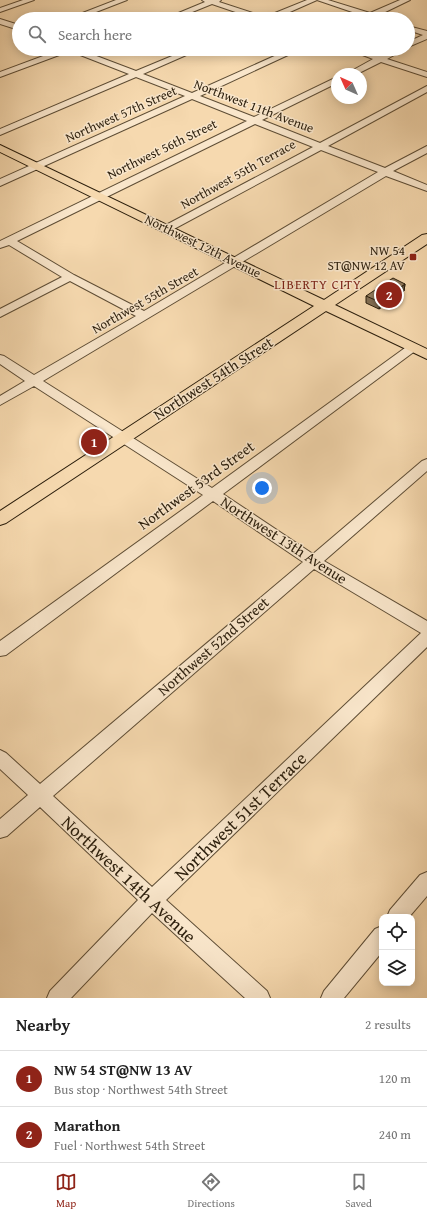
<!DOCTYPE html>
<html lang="en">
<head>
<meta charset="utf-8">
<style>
	body { margin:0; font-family:"Gentium Book Plus",serif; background:#f2f2f2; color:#222 }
	.controls { position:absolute; right:12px; bottom:12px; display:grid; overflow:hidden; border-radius:8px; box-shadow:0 2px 10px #0003 }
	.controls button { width:36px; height:36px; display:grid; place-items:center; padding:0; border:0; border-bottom:1px solid #e0e0e0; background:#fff; color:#222; font:20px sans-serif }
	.compass { position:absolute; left:331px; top:68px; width:36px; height:36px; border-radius:50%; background:#fff; box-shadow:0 2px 10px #0003; rotate:315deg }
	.you { position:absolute; left:262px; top:488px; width:14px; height:14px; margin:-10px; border:3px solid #fff; border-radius:50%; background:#1a73e8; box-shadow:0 0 0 6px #1a73e833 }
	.badge { display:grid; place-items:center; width:26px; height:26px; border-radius:50%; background:#8f2418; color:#fff; font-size:13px; font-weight:700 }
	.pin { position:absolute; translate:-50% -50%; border:2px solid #fff; box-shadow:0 1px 4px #0006 }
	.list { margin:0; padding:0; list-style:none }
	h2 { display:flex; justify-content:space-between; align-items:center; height:52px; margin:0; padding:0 16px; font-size:17px }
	h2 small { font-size:13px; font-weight:400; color:#767676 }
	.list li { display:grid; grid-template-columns:26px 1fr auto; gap:12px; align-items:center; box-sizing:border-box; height:56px; padding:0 16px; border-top:1px solid #e0e0e0 }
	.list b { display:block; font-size:15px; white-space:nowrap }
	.list p { margin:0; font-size:13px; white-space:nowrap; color:#767676 }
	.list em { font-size:13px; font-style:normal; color:#767676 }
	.icon { flex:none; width:22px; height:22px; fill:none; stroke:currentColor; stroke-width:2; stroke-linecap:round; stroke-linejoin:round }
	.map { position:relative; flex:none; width:427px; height:998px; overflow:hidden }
	.search { position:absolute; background:#fff; box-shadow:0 2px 10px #0003; left:12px; right:12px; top:12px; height:44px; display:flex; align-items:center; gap:10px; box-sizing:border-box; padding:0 14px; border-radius:22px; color:#767676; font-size:15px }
	.sheet { height:164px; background:#fff }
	nav { display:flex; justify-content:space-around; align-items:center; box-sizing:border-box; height:56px; border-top:1px solid #e0e0e0; background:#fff; font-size:11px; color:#767676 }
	nav a { display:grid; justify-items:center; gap:2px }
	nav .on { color:#8f2418 }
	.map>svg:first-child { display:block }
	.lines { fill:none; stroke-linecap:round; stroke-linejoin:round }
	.minor-casing { stroke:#5e4d35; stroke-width:2 }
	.major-casing { stroke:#2b1e0c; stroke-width:2 }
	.minor { fill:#f9e6cb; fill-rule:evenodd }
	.major { fill:#f6d9af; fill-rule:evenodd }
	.wall { fill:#806d53; stroke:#2b1e0c }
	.shaded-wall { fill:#685944; stroke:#2b1e0c }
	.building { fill:#957f61; stroke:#2b1e0c }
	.poi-dot { fill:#8f2418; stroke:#f9e6cb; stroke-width:1.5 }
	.labels { text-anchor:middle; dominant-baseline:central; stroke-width:3; stroke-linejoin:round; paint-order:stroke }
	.far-street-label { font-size:13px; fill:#2b1e0c; stroke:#f9e6cb }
	.far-poi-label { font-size:13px; fill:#2b1e0c; stroke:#f9e6cb; text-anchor:end }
	.far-neighbourhood-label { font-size:13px; letter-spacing:1px; fill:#7a1f14; stroke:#f9e6cb }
	.street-label { font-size:15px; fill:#2b1e0c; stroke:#f9e6cb }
	.near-street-label { font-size:18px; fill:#2b1e0c; stroke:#f9e6cb }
</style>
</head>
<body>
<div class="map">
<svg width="427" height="998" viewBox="0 0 427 998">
	<rect width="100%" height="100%" fill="#f6d9af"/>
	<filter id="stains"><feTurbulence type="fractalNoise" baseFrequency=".005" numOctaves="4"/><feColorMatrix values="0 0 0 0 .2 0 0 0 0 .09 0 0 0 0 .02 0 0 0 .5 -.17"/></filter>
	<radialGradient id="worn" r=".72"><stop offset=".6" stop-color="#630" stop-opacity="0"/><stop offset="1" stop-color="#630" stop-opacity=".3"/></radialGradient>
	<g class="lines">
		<g class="minor-casing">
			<g id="minor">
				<path d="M23,0H34L0,12V8Z"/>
				<path d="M116,0H127L78,19H67Z"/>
				<path d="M202,0H221L219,2L265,17L307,0H317L274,19H256L212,4L175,19H164L205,2Z"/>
				<path d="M317,0H328L370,13L400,0H410L377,16L384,19H363L364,16Z"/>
				<path d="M0,19L19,25V30L0,24Z"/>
				<path d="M408,26L427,31V39L408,47V42L423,35L408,30Z"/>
				<path d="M62,49H78L136,71L189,49H200L143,74L192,93L290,49H301L200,96L254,117L337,77V83L262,120L320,143L427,86V92L328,146L385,168L427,146V153L393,171L427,185V191L386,176L43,381L212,488L409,345H417L419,348L223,494L313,554L422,461L427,459V471L324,561L427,621V647L166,900L267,991L270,998H245L152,913L71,998H47L50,991L138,900L40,807L7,836L0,838V819L28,795L0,769V750L6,753L40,784L303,562L213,501L6,655L0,656V641L203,495L34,386L0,405V396L25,381L0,364V355L4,356L34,375L136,316L70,281L0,317V309L62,277L9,245L0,248V241L247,121L192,99L0,186V179L185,96L136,77L0,135V129L129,74L70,51L0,77V72ZM255,124L313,147L164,226L163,228L164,230H172L321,150L378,172L144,311L74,275L17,241ZM314,569L421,633L152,887L53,796Z"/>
				<path d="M347,49H359L380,56L395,49H405L387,59L427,72V77L381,62L357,74H346L373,59Z"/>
				<path d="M427,872V896L409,917H387L390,910L420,875Z"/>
				<path d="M382,926V952L344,998H321L324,991L375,929Z"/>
			</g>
		</g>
		<g class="major-casing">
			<path id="major" d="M0,145L324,300L422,235L427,234V244L335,305L427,349V359L326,311L6,523L0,525V511L314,306L0,152Z"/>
		</g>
		<use href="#minor" class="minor"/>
		<use href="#major" class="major"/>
	</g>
	<path class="wall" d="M405,284L404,291L379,309L366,303V296Z"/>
	<path class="shaded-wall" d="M405,284L404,291L379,309L380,302Z"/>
	<path class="building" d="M393,278L405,284L380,302L366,296Z"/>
	<rect class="poi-dot" x="409" y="253" width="8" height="8" rx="2"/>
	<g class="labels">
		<g class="far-street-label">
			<text transform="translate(254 106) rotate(21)">Northwest 11th Avenue</text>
			<text transform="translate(121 114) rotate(-24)">Northwest 57th Street</text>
			<text transform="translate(162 149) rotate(-26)">Northwest 56th Street</text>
			<text transform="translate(238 174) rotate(-29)">Northwest 55th Terrace</text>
			<text transform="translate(203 246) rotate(26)">Northwest 12th Avenue</text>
			<text transform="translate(145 300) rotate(-30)">Northwest 55th Street</text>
		</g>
		<g class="far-poi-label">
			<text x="405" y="250">NW 54<tspan x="405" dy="15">ST@NW 12 AV</tspan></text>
		</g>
		<g class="far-neighbourhood-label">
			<text x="318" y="284">LIBERTY CITY</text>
		</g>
		<g class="street-label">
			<text transform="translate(213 378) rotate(-33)">Northwest 54th Street</text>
			<text transform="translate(196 485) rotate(-36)">Northwest 53rd Street</text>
			<text transform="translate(284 540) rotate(33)">Northwest 13th Avenue</text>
			<text transform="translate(213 646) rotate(-41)">Northwest 52nd Street</text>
		</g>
		<g class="near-street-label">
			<text transform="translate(240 816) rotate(-44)">Northwest 51st Terrace</text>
			<text transform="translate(129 879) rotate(43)">Northwest 14th Avenue</text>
		</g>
	</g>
	<rect width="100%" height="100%" filter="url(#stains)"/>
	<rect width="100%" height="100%" fill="url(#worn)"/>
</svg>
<div class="controls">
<button><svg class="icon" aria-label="locate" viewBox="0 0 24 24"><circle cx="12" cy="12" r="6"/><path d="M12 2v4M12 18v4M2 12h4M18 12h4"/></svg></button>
<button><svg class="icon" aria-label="layers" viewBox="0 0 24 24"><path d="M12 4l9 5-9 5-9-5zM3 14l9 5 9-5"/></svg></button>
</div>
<svg class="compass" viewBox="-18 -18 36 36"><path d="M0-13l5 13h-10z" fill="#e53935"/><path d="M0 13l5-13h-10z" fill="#767676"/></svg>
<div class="you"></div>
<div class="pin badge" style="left:94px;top:442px">1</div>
<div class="pin badge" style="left:389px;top:295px">2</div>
<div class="search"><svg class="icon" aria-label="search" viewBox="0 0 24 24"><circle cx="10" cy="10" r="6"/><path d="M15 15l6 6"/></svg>Search here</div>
</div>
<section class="sheet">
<h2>Nearby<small>2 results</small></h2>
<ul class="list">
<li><span class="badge">1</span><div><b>NW 54 ST@NW 13 AV</b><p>Bus stop · Northwest 54th Street</p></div><em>120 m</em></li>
<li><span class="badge">2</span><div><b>Marathon</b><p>Fuel · Northwest 54th Street</p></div><em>240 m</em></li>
</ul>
</section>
<nav>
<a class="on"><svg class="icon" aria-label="map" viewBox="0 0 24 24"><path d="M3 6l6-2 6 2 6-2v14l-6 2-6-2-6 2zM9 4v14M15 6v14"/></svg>Map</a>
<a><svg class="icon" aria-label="directions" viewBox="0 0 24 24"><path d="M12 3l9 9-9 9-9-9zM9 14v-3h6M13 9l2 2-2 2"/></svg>Directions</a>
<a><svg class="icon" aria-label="saved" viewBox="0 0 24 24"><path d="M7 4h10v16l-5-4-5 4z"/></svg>Saved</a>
</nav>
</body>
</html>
